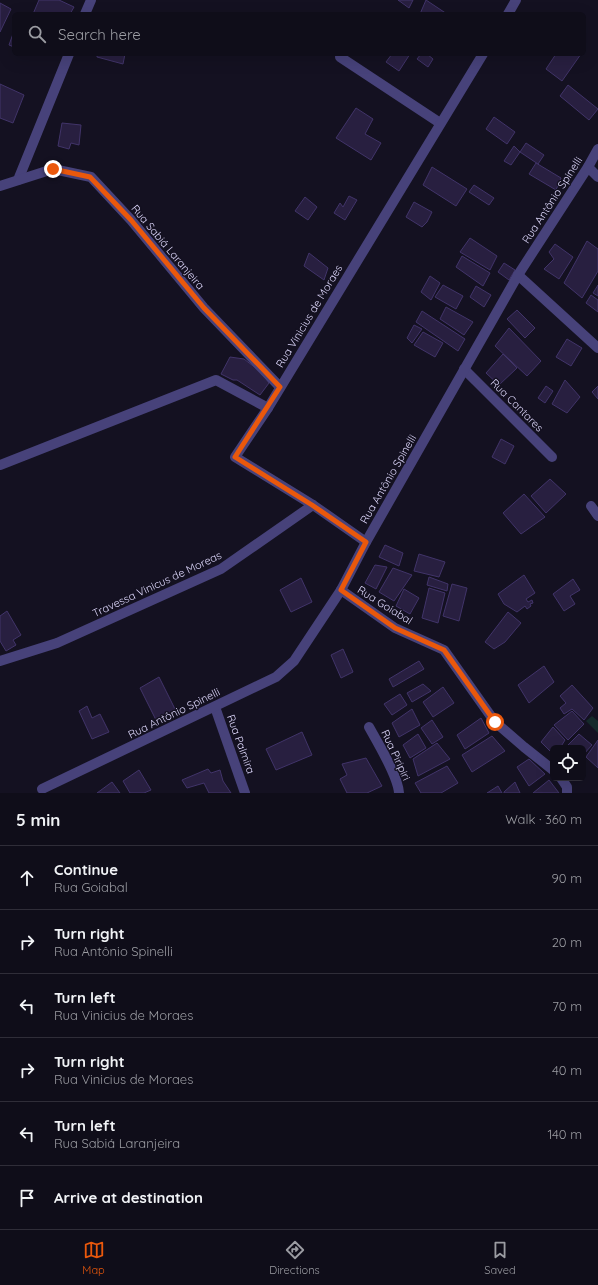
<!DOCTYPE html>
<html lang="en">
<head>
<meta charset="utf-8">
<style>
	body { margin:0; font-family:Quicksand,sans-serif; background:#181622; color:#f1f3f6 }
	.controls { position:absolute; right:12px; bottom:12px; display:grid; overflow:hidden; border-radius:6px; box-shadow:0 4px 16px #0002 }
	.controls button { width:36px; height:36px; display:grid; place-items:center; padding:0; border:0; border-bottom:1px solid #2f2d38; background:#0f0d19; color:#f1f3f6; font:20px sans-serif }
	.stop { position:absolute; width:12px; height:12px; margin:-9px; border:3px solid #ea580c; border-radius:50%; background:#fff }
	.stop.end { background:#ea580c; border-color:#fff; box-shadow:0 1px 4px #0008 }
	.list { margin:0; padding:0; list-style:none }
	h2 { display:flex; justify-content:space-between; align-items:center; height:52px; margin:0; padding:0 16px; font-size:17px }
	h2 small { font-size:13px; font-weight:400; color:#9b9ca2 }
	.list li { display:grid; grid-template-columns:26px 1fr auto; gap:12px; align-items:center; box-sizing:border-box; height:64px; padding:0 16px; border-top:1px solid #2f2d38 }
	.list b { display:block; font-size:15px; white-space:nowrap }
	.list p { margin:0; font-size:13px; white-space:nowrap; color:#9b9ca2 }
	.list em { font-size:13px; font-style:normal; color:#9b9ca2 }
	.icon { flex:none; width:22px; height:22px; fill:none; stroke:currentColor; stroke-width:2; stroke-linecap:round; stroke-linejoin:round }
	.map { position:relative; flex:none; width:598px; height:793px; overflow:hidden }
	.search { position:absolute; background:#0f0d19; box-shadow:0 4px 16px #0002; left:12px; right:12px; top:12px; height:44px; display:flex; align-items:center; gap:10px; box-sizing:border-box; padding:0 14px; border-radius:6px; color:#9b9ca2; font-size:15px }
	.sheet { height:436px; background:#0f0d19 }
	nav { display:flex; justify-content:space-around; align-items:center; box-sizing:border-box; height:56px; border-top:1px solid #2f2d38; background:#0f0d19; font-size:11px; color:#9b9ca2 }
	nav a { display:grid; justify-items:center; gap:2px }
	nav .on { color:#ea580c }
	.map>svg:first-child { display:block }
	.green { fill:#152a2b }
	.building { fill:#281f40; stroke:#413469 }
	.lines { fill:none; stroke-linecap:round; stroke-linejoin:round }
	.minor { stroke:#47427a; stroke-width:10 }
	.route { stroke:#ea580c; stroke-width:5 }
	.labels { text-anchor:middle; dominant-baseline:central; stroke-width:3; stroke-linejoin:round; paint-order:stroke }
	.street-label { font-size:11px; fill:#dcd6fa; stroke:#141121 }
</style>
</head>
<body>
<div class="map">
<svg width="598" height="793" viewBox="0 0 598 793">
	<rect width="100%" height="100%" fill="#141121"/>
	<path class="green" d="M592,716L598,721V733L586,721Z"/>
	<g class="building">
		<path d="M39,0H59L74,7L70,14H33Z"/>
		<path d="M398,0H413L409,8Z"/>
		<path d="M426,0L447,14H420Z"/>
		<path d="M0,3L11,9L0,32Z"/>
		<path d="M14,31V47L9,45Z"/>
		<path d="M97,54H125L123,64L97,57Z"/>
		<path d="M392,54H410L399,71L386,62Z"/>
		<path d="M421,54H427L433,59L428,67L417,59Z"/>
		<path d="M556,54H581L562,81L546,69Z"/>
		<path d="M0,84L24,95L13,123L0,118Z"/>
		<path d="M568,85L598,109L589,120L560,96Z"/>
		<path d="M356,108L373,119L365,134L381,143L371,160L336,138Z"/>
		<path d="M494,117L515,132L507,144L486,129Z"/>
		<path d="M62,123L81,125L79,145L71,143L69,149L58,146Z"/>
		<path d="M526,143L544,155L538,164L520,152Z"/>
		<path d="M514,146L520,152L511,165L504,161Z"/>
		<path d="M536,163L561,178L556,190L529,174Z"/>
		<path d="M432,167L467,189L456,206L423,185Z"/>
		<path d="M474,185L494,198L489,205L469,192Z"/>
		<path d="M349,196L357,200L345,220L334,213L340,203L343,207Z"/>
		<path d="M305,197L317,207L308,220L295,211Z"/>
		<path d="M414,202L432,212L427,222L422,227L406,217Z"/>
		<path d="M470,238L497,256L490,270L460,252Z"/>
		<path d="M587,241L598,249V271L582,298L564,283Z"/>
		<path d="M555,244L573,257L559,279L544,269L554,259L549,252Z"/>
		<path d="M309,253L328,268L324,280L304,266Z"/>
		<path d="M462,256L490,273L483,286L456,267Z"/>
		<path d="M504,263L515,270L509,280L498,272Z"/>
		<path d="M430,276L440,283L431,300L421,292Z"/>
		<path d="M443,285L463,296L456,309L435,297Z"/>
		<path d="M598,285V296L593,293Z"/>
		<path d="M476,286L491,295L484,307L470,297Z"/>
		<path d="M591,295L598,300V312L586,303Z"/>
		<path d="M446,307L473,322L464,335L440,319Z"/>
		<path d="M517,310L535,328L525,338L507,319Z"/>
		<path d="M422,311L465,339L458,351L416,322Z"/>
		<path d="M414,325L422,329L412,343L407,338Z"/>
		<path d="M509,328L541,361L527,376L495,346Z"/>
		<path d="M423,332L443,343L435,357L414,345Z"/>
		<path d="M567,339L582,348L571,366L556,357Z"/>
		<path d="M503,354L517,368L499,385L486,373Z"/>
		<path d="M230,357L244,359L262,373L269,383L260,395L237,380H233L221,374Z"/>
		<path d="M565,380L580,397L567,413L552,404Z"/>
		<path d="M546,386L553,391L545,403L538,398Z"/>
		<path d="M598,386V399L592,392Z"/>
		<path d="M501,439L514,446L505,464L492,457Z"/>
		<path d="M550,479L566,494L546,513L531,496Z"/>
		<path d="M524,494L545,517L521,534L503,513Z"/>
		<path d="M385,545L403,553L399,566L379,557Z"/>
		<path d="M419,554L445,562L439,577L414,571Z"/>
		<path d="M375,565L387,567L376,589L365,583Z"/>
		<path d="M393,568L412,575L394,601L379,592Z"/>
		<path d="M524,575L535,593L526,599L528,602L532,600L533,603L530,604L531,606L527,609L525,606L517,612L504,604L498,594Z"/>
		<path d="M429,577L448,584L447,591L427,585Z"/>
		<path d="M301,578L312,602L291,612L280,590Z"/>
		<path d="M573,579L580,590L570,596L575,604L564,611L553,594Z"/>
		<path d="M452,584L467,588L459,621L443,616Z"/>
		<path d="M429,588L445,593L438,623L422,618Z"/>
		<path d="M404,589L419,598L410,614L396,606Z"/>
		<path d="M7,611L21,635L13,640L16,645L6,651L0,641V616Z"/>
		<path d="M508,612L521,623L505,642L494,649L485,642Z"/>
		<path d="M343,649L353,672L341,678L331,655Z"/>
		<path d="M419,661L424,669L393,687L389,679Z"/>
		<path d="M544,666L554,682L529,703L518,685Z"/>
		<path d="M159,677L176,711L156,720L140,688Z"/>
		<path d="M423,684L431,691L412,702L407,693Z"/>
		<path d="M572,685L593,708L584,720L572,709L564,714L560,708L566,703L560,696Z"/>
		<path d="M443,687L454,703L433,717L423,702Z"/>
		<path d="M400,694L407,705L392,715L384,704Z"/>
		<path d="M87,706L92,718L100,714L109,732L92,739L79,711Z"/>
		<path d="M412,709L420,725L399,737L392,723Z"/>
		<path d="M572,711L584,724L568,740L554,725Z"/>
		<path d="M481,718L489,733L465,749L457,735Z"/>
		<path d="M432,720L443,737L432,744L421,728Z"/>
		<path d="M553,727L565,740L560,748H553V754L541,742Z"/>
		<path d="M302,732L312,755L276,770L266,749Z"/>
		<path d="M418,734L426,748L410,758L403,745Z"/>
		<path d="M579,734L592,745L583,755V748H567L566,747Z"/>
		<path d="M492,736L505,751L472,772L462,755Z"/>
		<path d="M598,740V768L586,757Z"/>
		<path d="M437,743L450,759L418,776L413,759Z"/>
		<path d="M366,758L382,786L367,793H347L340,779L347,775L342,764Z"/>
		<path d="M529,759L545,774L529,786L517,767Z"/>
		<path d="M447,766L458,783L441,793H421L415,783Z"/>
		<path d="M208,769L211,773L220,770L223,781L231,793H209L204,783L187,788L182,780Z"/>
		<path d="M139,770L151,790L144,793H130L123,781Z"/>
		<path d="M549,780L559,793H533Z"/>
		<path d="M112,782L120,793H97Z"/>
		<path d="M515,782L520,793H504V792Z"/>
		<path d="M498,786L502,793H487Z"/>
	</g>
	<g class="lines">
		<g class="minor">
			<path d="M85,14L91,0"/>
			<path d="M508,14L516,0"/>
			<path d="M340,57L440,123"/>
			<path d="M588,167L598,177"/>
			<path d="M18,180L69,54"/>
			<path d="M0,186L53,169L91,177L131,220L204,308L280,387"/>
			<path d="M518,275L598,348"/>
			<path d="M464,369L552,457"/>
			<path d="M0,465L216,380L268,408"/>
			<path d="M591,506L598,516"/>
			<path d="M366,542L313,505L235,457L268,408L483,54"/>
			<path d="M341,590L395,628L444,650L495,722L524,747L553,770"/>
			<path d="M0,661L57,643L221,569L313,505"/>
			<path d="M215,707L245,793"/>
			<path d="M369,727C378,743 398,776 399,793"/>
			<path d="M561,778L567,787V793"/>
			<path d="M42,789L276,677L294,661L341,590L366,542L518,275L588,167L598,149"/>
		</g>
	</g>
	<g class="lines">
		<path class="route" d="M53,169L90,177L131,220L204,308L280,387L235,457L312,505L366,542L341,590L395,628L444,650L495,722"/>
	</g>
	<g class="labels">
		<g class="street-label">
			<text transform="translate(552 200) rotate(-57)">Rua Antônio Spinelli</text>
			<text transform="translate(168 247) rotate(50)">Rua Sabiá Laranjeira</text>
			<text transform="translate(309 316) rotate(-59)">Rua Vinicius de Moraes</text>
			<text transform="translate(517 405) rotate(45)">Rua Cantares</text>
			<text transform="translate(388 479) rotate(-60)">Rua Antônio Spinelli</text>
			<text transform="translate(157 584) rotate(-25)">Travessa Vinicus de Moreas</text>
			<text transform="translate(385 605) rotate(32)">Rua Goiabal</text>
			<text transform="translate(174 713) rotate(-26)">Rua Antônio Spinelli</text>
			<text transform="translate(241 744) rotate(70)">Rua Palmira</text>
			<text transform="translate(396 755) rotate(65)">Rua Piripiri</text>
		</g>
	</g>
</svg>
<div class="controls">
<button><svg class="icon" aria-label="locate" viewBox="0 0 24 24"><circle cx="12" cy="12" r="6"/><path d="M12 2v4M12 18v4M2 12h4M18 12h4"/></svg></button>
</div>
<div class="stop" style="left:495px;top:722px"></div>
<div class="stop end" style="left:53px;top:169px"></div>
<div class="search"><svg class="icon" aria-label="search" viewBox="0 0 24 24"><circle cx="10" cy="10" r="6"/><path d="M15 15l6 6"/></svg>Search here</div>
</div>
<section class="sheet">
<h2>5 min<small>Walk · 360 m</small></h2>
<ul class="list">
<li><svg class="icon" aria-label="ahead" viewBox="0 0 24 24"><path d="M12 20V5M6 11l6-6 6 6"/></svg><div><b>Continue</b><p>Rua Goiabal</p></div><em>90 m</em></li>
<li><svg class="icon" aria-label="right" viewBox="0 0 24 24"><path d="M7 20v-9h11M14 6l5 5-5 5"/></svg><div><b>Turn right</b><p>Rua Antônio Spinelli</p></div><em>20 m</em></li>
<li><svg class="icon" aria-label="left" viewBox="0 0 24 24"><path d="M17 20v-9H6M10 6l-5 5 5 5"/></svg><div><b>Turn left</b><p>Rua Vinicius de Moraes</p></div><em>70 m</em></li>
<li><svg class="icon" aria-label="right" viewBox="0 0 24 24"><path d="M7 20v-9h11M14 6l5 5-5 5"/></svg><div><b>Turn right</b><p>Rua Vinicius de Moraes</p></div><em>40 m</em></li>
<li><svg class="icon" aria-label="left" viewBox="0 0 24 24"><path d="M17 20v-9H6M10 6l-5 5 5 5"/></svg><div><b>Turn left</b><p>Rua Sabiá Laranjeira</p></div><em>140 m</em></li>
<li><svg class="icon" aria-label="arrive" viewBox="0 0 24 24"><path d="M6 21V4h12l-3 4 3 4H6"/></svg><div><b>Arrive at destination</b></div></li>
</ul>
</section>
<nav>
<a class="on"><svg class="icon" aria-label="map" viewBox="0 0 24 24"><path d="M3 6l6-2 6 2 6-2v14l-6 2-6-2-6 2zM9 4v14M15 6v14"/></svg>Map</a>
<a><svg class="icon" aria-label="directions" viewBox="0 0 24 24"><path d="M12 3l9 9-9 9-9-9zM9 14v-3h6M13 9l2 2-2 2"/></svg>Directions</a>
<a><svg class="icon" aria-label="saved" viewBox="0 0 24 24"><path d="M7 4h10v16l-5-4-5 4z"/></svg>Saved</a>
</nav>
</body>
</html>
